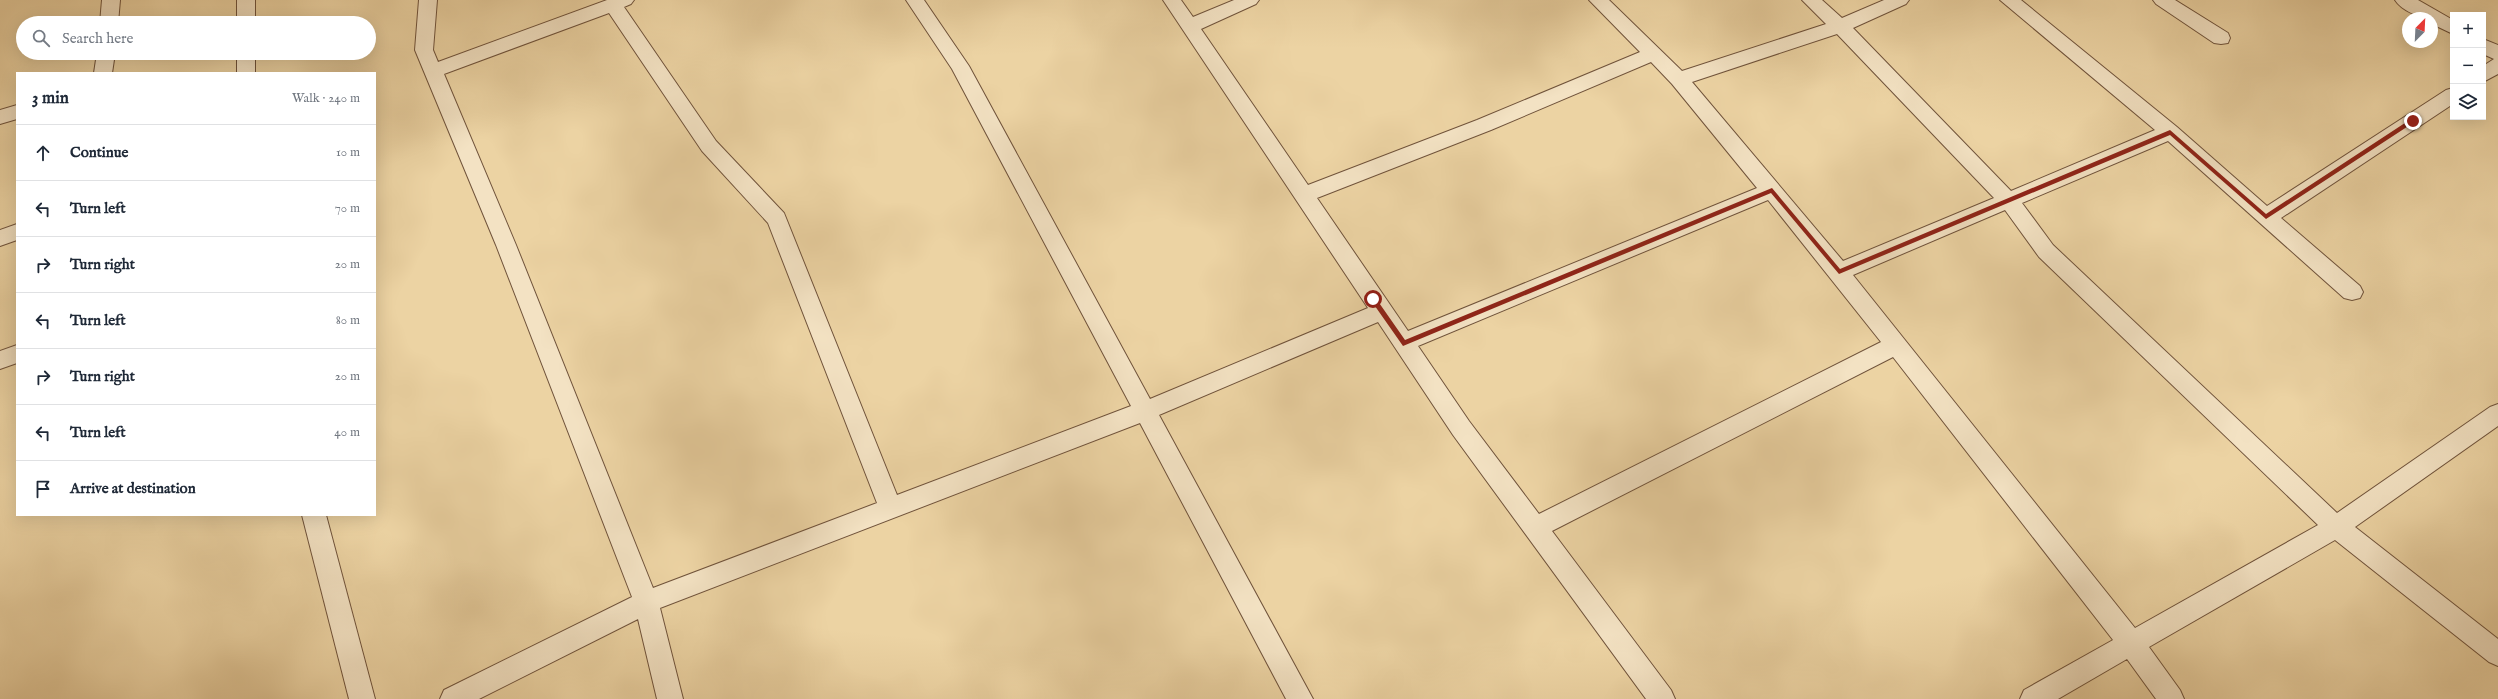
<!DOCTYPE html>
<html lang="en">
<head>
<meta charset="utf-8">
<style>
	body { margin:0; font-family:"IM FELL English",serif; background:#f2f2f3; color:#1f2937 }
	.controls { position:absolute; right:12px; top:12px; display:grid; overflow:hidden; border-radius:0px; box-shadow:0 4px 16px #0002 }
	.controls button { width:36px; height:36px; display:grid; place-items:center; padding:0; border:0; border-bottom:1px solid #e0e1e3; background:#fff; color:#1f2937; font:20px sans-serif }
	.compass { position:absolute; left:2402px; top:12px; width:36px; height:36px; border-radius:50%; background:#fff; box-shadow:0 4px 16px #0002; rotate:24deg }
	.stop { position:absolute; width:12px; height:12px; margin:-9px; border:3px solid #8f2418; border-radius:50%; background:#fff }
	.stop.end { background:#8f2418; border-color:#fff; box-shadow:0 1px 4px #0008 }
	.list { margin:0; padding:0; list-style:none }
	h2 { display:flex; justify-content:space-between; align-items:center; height:52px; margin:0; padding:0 16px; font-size:17px }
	h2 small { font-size:13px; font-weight:400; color:#747a83 }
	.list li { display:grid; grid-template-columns:26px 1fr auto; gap:12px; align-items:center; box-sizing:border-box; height:56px; padding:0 16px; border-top:1px solid #e0e1e3 }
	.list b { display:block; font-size:15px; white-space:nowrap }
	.list em { font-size:13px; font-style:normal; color:#747a83 }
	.icon { flex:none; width:22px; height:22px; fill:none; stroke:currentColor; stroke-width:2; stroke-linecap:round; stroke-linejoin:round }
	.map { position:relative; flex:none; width:2498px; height:699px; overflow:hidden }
	.search { position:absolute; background:#fff; box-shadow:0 4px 16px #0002; left:16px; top:16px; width:360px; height:44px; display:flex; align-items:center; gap:10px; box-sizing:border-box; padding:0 14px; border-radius:22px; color:#747a83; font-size:15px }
	.panel { position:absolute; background:#fff; box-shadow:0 4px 16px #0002; left:16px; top:72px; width:360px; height:444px; border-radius:0px }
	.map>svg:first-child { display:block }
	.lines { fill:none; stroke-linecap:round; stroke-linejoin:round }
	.minor-casing { stroke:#70533b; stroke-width:2 }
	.minor { fill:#f3e2c3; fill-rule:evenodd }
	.route { fill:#8f2418 }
</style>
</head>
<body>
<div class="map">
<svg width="2498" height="699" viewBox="0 0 2498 699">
	<rect width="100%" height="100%" fill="#ecd3a3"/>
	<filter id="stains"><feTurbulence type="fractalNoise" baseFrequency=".005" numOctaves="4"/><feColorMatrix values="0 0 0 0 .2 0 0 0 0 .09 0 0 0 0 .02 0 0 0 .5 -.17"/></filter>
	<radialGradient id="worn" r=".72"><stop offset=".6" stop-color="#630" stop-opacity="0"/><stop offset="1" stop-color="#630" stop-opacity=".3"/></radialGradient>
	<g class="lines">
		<g class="minor-casing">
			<g id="minor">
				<path d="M102,0H120L118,23H100Z"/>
				<rect x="237" y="0" width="18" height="23"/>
				<path d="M419,0H437L433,50L438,62L607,0H634L631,4L624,7L716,141L784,213L897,495L1131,406L952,69L906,0H924L969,66L1150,399L1368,308L1163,0H1181L1193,17L1234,0H1259L1256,4L1201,29L1308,185L1477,120L1640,52L1589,0H1609L1682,71L1826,24L1802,0H1822L1842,18L1884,0H1909L1906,4L1853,28L2011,191L2155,130L2000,0H2021L2177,127L2267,206L2446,90L2453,88V104L2281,218L2360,286L2363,292L2360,298L2352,300L2344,298L2168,141L2022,203L2053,245L2337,513L2490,407L2498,404V426L2355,527L2498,639V666L2489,662L2335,540L2149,647L2180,690L2184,699H2156L2127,659L2058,699H2020L2024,690L2113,640L1893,357L1552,531L1671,690L1675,699H1646L1453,435L1378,322L1159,415L1313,699H1286L1140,423L660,608L683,699H657L638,619L479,699H440L444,690L632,597L496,245L415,50ZM609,13L702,151L768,223L877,503L653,588L516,245L444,74ZM1837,34L1994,198L1843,261L1692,82ZM1651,62L1672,84L1757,188L1408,331L1317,198L1491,130ZM1768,200L1881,342L1539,514L1469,421L1418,346ZM2005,210L2039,257L2318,525L2135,628L1853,275Z"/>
				<path d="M2153,0H2175L2228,33L2230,38L2228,43L2221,44L2214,43L2156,4Z"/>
				<path d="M2395,0H2418L2453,20V34L2432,24V18C2420,18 2402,11 2395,0Z"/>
				<path d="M2483,39L2498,45V74L2483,82V66L2494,59L2483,54Z"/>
				<path d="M97,53H115L112,73H94Z"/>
				<rect x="237" y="53" width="18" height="20"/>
				<path d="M17,105V119L0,124V110Z"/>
				<path d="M17,224V240L0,246V230Z"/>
				<path d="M17,345V363L0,369V351Z"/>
				<path d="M302,515H326L375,699H349Z"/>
			</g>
		</g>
		<use href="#minor" class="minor"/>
	</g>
	<path class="route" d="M2411,119L2416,121L2266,219L2170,135L1839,274L1771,193L1403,346L1370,299L1375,297L1405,340L1772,188L1840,269L2170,130L2266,214Z"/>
	<rect width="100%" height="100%" filter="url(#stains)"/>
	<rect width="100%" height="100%" fill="url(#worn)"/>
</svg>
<div class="controls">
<button>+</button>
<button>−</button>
<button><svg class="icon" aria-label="layers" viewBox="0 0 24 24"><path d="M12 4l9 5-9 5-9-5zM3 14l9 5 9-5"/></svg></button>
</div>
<svg class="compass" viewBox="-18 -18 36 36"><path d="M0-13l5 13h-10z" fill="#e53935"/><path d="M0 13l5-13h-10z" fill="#747a83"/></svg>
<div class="stop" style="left:1373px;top:299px"></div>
<div class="stop end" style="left:2413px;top:121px"></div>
<div class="search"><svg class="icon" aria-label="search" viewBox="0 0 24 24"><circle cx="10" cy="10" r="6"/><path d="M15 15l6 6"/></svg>Search here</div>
<section class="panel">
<h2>3 min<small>Walk · 240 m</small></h2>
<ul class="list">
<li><svg class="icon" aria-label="ahead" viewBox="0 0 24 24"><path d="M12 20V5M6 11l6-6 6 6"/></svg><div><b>Continue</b></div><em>10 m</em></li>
<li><svg class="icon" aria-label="left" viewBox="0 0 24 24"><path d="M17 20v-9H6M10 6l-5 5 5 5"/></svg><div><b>Turn left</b></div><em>70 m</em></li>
<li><svg class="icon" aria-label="right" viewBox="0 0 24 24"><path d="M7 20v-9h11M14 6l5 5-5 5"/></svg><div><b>Turn right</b></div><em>20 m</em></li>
<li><svg class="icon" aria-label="left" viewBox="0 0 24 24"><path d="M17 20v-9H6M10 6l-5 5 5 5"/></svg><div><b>Turn left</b></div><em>80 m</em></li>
<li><svg class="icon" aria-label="right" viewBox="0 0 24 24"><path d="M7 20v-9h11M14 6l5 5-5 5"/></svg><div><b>Turn right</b></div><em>20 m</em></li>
<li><svg class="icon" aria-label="left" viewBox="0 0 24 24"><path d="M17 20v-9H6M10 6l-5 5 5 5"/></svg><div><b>Turn left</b></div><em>40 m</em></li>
<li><svg class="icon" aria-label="arrive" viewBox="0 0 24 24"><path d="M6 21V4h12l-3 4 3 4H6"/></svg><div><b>Arrive at destination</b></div></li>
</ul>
</section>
</div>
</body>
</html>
